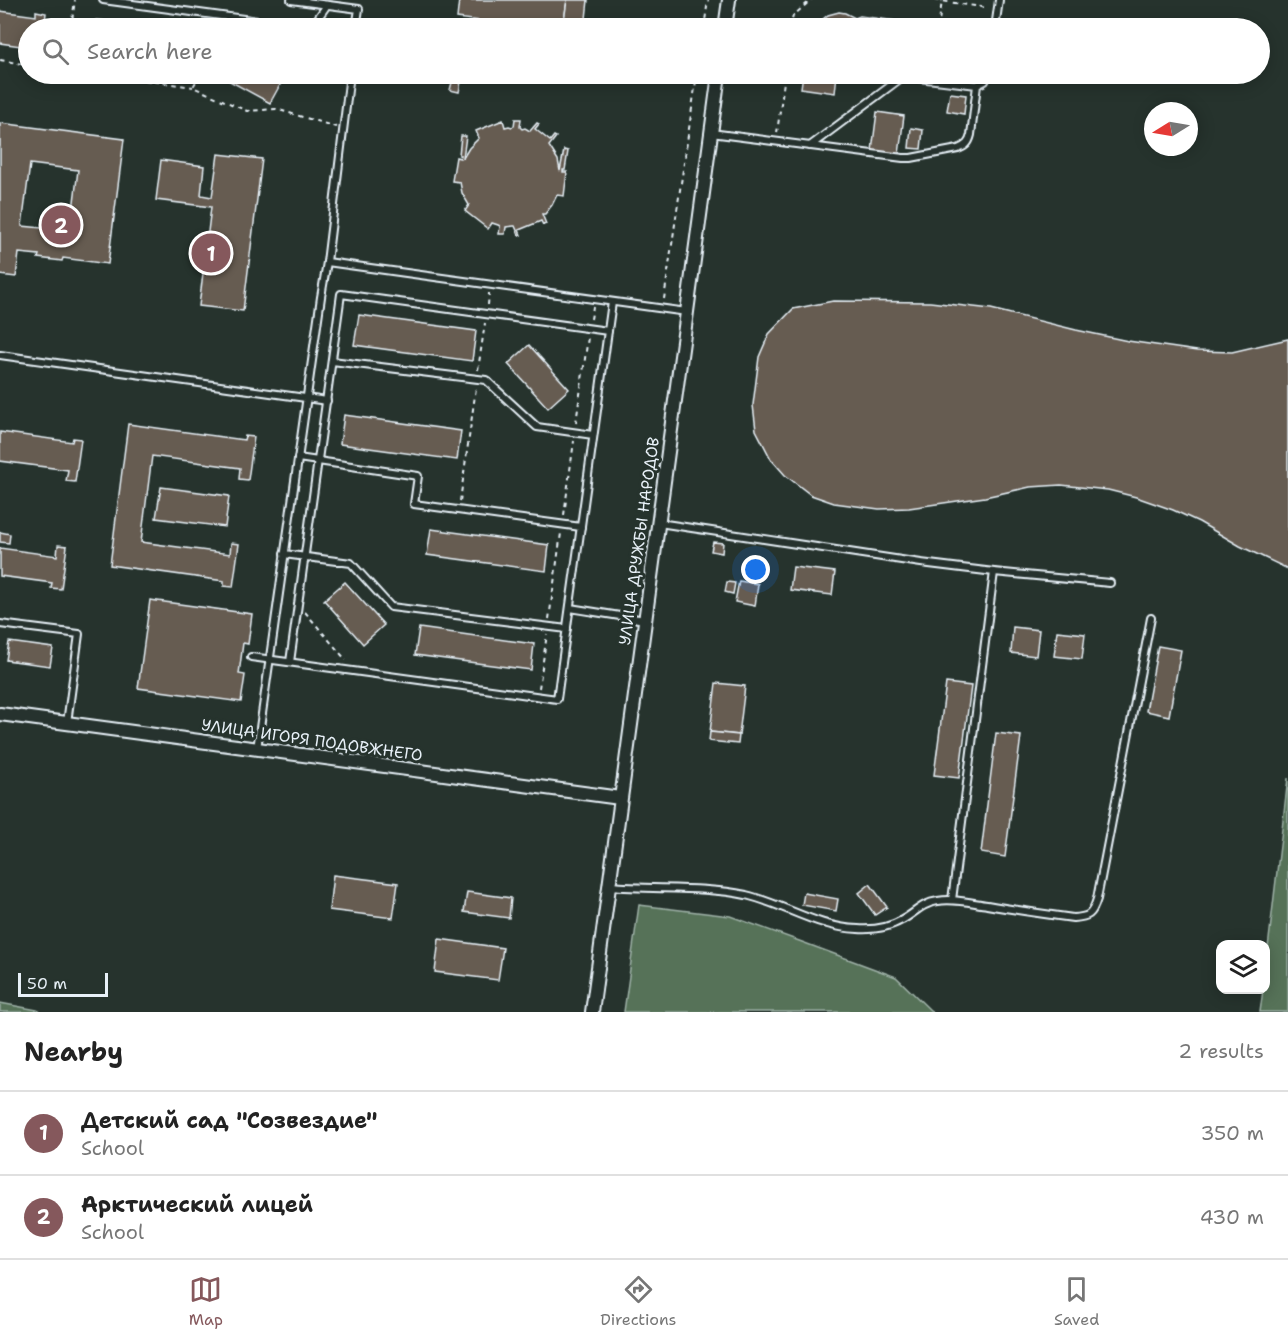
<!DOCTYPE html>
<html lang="en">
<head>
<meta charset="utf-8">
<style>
	body { margin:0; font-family:"Shantell Sans",sans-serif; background:#f6f6f6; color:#222 }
	.controls { position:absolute; right:18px; bottom:18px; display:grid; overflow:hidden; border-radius:12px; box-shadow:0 3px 15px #0003 }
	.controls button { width:54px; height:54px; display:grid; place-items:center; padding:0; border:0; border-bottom:2px solid #e0e0e0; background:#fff; color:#222; font:30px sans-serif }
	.compass { position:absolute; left:1144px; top:102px; width:54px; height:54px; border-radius:50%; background:#fff; box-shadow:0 3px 15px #0003; rotate:259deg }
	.scale { position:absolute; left:18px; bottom:15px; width:90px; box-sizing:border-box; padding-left:6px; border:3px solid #e8f1f8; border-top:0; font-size:16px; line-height:21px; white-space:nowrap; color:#e8f1f8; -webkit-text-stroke:4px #26332d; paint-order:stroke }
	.you { position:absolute; left:756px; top:570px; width:21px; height:21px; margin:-15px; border:4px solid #fff; border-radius:50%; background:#1a73e8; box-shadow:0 0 0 9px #1a73e833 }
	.badge { display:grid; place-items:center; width:39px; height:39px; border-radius:50%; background:#85585c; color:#fff; font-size:20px; font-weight:700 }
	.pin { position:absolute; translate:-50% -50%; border:3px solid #fff; box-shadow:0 2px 6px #0006 }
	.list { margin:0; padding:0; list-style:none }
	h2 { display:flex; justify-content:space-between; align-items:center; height:78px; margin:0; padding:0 24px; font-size:26px }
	h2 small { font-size:20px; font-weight:400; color:#767676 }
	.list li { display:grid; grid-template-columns:39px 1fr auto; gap:18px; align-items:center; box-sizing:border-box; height:84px; padding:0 24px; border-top:2px solid #e0e0e0 }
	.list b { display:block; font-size:22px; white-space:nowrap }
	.list p { margin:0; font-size:20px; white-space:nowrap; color:#767676 }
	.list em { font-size:20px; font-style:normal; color:#767676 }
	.icon { flex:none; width:33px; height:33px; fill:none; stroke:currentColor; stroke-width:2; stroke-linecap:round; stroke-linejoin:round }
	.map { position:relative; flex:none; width:1288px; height:1012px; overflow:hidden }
	.search { position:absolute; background:#fff; box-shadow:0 3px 15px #0003; left:18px; right:18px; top:18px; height:66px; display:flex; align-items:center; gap:15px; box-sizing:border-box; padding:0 21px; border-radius:33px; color:#767676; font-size:22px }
	.sheet { height:246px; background:#fff }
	nav { display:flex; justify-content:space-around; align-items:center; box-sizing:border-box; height:84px; border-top:2px solid #e0e0e0; background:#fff; font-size:16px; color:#767676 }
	nav a { display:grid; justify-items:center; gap:3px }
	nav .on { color:#85585c }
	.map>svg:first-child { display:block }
	.green { fill:#567259; stroke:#9fb2a8; stroke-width:1.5 }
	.building { fill:#665c51; stroke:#e8f1f8; stroke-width:1.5; fill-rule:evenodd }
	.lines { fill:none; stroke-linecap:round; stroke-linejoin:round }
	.service-casing { stroke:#e8f1f8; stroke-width:10 }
	.minor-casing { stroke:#e8f1f8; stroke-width:16 }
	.path { stroke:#e8f1f8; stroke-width:2; stroke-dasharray:4.5 4.5; stroke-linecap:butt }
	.service { stroke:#26332d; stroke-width:6 }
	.minor { stroke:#26332d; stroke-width:12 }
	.labels { text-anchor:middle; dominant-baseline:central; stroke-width:6; stroke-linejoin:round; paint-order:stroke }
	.street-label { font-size:16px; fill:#e8f1f8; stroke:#26332d }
</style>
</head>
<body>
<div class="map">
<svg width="1288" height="1012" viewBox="0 0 1288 1012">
	<rect width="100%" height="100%" fill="#26332d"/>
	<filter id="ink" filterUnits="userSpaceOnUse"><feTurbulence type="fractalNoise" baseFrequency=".0167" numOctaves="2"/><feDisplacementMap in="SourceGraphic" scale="12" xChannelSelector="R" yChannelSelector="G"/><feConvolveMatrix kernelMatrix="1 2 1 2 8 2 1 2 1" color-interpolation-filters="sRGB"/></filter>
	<g filter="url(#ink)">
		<g class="green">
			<path d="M1288,778V1012H1260L1263,990H1266V965Z"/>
			<path d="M639,905L730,916L802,942L896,977L932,1012H624Z"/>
			<path d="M0,1003L37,1010L41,1012H0Z"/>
		</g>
		<g class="building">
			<path d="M459,0H567L563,28H537L457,18Z"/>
			<path d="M567,0H588L585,28H563Z"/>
			<path d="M0,11L36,16V11L46,13L44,28H28V47L0,43Z"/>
			<path d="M839,12L845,13L855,18L860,16L918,24V28H816L823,19L828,15Z"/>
			<path d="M96,20L107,21L106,26L127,28H95Z"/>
			<path d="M131,24L149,26V28H130Z"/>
			<path d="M217,74H286L270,103Z"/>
			<path d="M803,74H837L835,93L801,88Z"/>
			<path d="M454,75L462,77L459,92L450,90Z"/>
			<path d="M950,93L966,95L964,114L947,111Z"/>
			<path d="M877,112L904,116L899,154L872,151Z"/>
			<path d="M515,119H521L520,127L522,129L525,128L530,131L537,123L539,124L535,129L550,141L554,136L556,137L549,146L558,160L560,171L564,150L568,151L565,170H563V172H567L564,196L557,195L552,205L545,214H542L546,224L543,225L541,221L519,230L521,235H519L515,226H514L506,227L505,234H499L500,226L498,225L492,223L488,229L465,211L469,205L462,193L460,182L452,181L456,157L460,158L461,155H459L461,136H466L463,158L469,148L479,138L476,131L503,120L505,127L509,126L512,127L514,126Z"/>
			<path d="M0,123L124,139L108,264L63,258L62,261L38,258L39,255L19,253L16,277L0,275ZM30,164L78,170L73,210L79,211L77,225L43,220L42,228L22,226Z"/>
			<path d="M911,128L923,130L921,149L909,148Z"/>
			<path d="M218,154L262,159L243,311L199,306L211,207L156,200L161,160L204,166L201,195L212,197Z"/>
			<path d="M833,301L930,302L991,309L1076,330L1128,341L1197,351L1232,352L1288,339V569L1240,546L1199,522L1173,510L1136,497L1108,490L1061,485L1030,487L985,497L909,508L879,509L834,503L811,495L785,475L771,459L756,430L753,405L759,357L769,334L793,309Z"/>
			<path d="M359,315L476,331L472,361L354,345Z"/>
			<path d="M529,345L569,389L548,408L508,364Z"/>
			<path d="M344,415L461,431L457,460L340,444Z"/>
			<path d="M128,424L244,440L245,436L254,437L248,480L239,479L240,468L152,456L141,542L230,554L231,543L239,544L233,587L224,586V581L110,565Z"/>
			<path d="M0,432L72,442L73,438L81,439L75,482L66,481L68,470L0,461Z"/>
			<path d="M161,487L229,496L225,527L156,518Z"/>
			<path d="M431,529L549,545L546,571L427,555Z"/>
			<path d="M0,532L10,534L9,543L0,542Z"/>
			<path d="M713,542L723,543L722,553L711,551Z"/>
			<path d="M58,545L67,546L61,589L51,588L52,583L0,576V548L57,556Z"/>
			<path d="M793,567L835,572L832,595L790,590Z"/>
			<path d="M739,581L758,584L755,606L735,602Z"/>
			<path d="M345,582L384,625L363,644L324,600Z"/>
			<path d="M727,582L735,583L733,594L725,592Z"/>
			<path d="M150,600L252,614L248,644L243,643L239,674L245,675L241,702L138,688Z"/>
			<path d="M1013,627L1039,630L1036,656L1011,653Z"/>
			<path d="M419,628L534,644L531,670L415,655Z"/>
			<path d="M1057,631L1085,634L1082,659L1054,656Z"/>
			<path d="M9,642L53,648L50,666L6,660Z"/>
			<path d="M1158,646L1181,650L1169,716L1146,711Z"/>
			<path d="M716,683L745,686L739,735L710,732Z"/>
			<path d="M946,683L971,686L959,778L934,775Z"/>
			<path d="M710,732L739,735L738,744L709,741Z"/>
			<path d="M996,733L1021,736L1005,857L981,853Z"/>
			<path d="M333,875L398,883L393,918L329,910Z"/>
			<path d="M870,884L887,907L875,915L859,893Z"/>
			<path d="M467,892L511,898L509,918L464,912Z"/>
			<path d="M804,893L838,899L836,911L802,905Z"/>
			<path d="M439,939L503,948L498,980L435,972Z"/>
		</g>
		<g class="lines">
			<g class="service-casing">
				<g id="service">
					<path d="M103,0L310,28"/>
					<path d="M291,0L359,9L356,28"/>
					<path d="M311,28L327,5"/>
					<path d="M995,28L999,0"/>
					<path d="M711,133L903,158H911L958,149C966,146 969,143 971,135L977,85L985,81L989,74"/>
					<path d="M810,146L901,78L910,77L977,85"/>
					<path d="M327,262L687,312"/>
					<path d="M0,355L327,401"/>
					<path d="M332,361L486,380L537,427L593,435"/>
					<path d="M298,458L418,476L414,504L581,527"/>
					<path d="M659,523L921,563L994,572L1110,583"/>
					<path d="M284,554L351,563L391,607L567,629"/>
					<path d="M570,608L645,620"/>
					<path d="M0,624L79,634L67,723"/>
					<path d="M251,657L557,699L612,302"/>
					<path d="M290,662L341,294L608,331"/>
					<path d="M257,749L321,297L327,262L350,74"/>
					<path d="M610,886C653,890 703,886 746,895C784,904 818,928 858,929C873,930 890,927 902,920C915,913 922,903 938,901C954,898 972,903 987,905C1016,910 1044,914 1073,918C1089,917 1092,915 1097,899L1151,618"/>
					<path d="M952,900L994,572"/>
				</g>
			</g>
			<g class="minor-casing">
				<g id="minor">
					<path d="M725,28L729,0"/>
					<path d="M0,714L620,798"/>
					<path d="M592,1012L687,312L719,74"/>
				</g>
			</g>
			<g class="path">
				<path d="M935,0L988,8"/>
				<path d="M71,28L75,0"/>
				<path d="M704,28L708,0"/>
				<path d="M790,28L793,16L811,0"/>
				<path d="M938,28L942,1"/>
				<path d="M0,60L28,65"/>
				<path d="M101,74L193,87"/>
				<path d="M200,74L193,87L247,111L276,109L336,127"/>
				<path d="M777,133L785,74"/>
				<path d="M664,299L697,74"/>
				<path d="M488,305L489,293"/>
				<path d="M591,319L593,307"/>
				<path d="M478,370L485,323"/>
				<path d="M576,423L588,337"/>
				<path d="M460,501L476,388"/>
				<path d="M564,515L574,441"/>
				<path d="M305,612L346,660"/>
				<path d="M549,619L561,533"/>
				<path d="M539,688L547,634"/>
			</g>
			<use href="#service" class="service"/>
			<use href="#minor" class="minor"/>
		</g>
	</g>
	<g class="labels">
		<g class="street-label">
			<text transform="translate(639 541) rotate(-82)">УЛИЦА ДРУЖБЫ НАРОДОВ</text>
			<text transform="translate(312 740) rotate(8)">УЛИЦА ИГОРЯ ПОДОВЖНЕГО</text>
		</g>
	</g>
</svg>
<div class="controls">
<button><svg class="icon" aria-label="layers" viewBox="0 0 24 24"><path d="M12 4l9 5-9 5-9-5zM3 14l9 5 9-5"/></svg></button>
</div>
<svg class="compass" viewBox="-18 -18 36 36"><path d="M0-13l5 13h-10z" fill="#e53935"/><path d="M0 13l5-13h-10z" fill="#767676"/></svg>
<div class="scale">50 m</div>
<div class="you"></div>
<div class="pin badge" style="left:211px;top:253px">1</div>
<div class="pin badge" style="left:61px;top:225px">2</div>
<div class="search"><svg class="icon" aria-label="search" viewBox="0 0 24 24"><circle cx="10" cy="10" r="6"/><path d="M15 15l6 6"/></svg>Search here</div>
</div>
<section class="sheet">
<h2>Nearby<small>2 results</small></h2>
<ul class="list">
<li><span class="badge">1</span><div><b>Детский сад &quot;Созвездие&quot;</b><p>School</p></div><em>350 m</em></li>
<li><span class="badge">2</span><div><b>Арктический лицей</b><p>School</p></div><em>430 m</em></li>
</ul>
</section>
<nav>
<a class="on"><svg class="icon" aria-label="map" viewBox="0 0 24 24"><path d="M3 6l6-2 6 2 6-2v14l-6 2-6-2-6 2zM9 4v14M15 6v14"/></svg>Map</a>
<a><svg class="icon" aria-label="directions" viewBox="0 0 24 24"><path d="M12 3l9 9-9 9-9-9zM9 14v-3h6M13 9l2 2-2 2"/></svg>Directions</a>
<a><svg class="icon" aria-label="saved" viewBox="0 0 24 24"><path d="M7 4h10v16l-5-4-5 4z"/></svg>Saved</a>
</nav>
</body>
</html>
